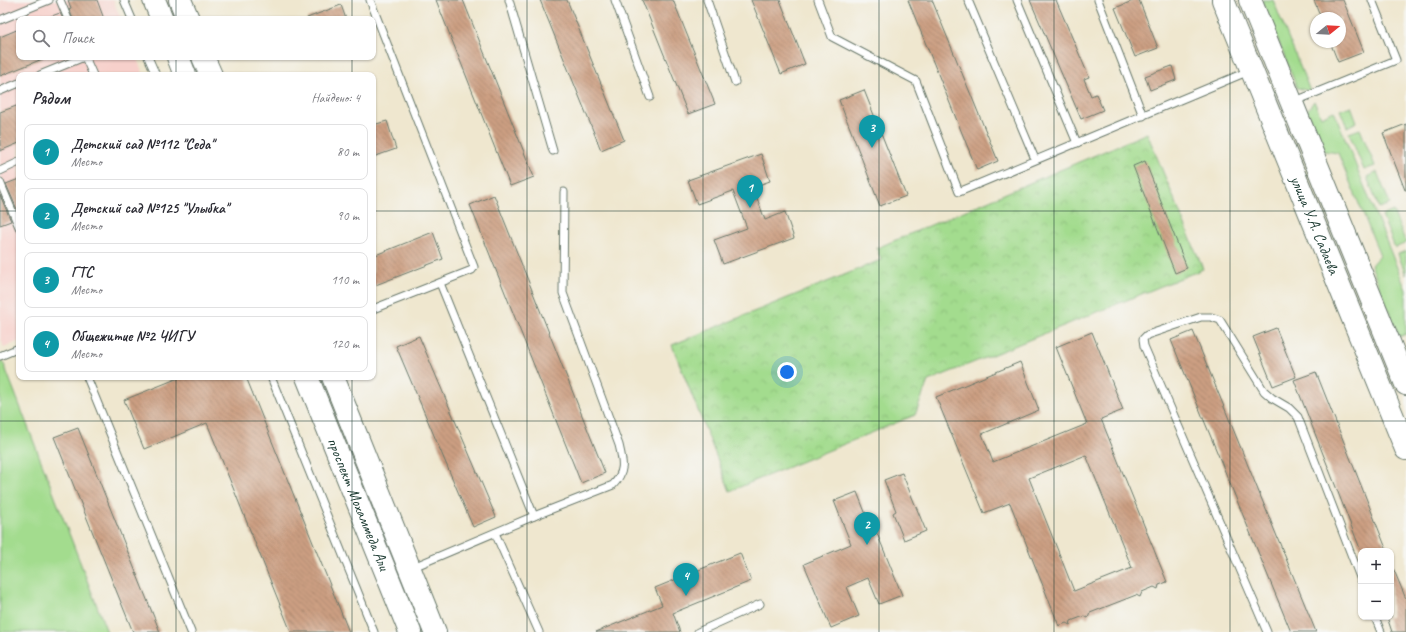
<!DOCTYPE html>
<html lang="ru">
<head>
<meta charset="utf-8">
<style>
	body { margin:0; font-family:Caveat,sans-serif; background:#f2f2f3; color:#2b2b33 }
	.controls { position:absolute; right:12px; bottom:12px; display:grid; overflow:hidden; border-radius:8px; box-shadow:0 1px 3px #0004 }
	.controls button { width:36px; height:36px; display:grid; place-items:center; padding:0; border:0; border-bottom:1px solid #e1e1e2; background:#fff; color:#2b2b33; font:20px sans-serif }
	.compass { position:absolute; left:1310px; top:12px; width:36px; height:36px; border-radius:50%; background:#fff; box-shadow:0 1px 3px #0004; rotate:72deg }
	.you { position:absolute; left:787px; top:372px; width:14px; height:14px; margin:-10px; border:3px solid #fff; border-radius:50%; background:#1a73e8; box-shadow:0 0 0 6px #1a73e833 }
	.badge { display:grid; place-items:center; width:26px; height:26px; border-radius:50%; background:#7c3aed; color:#fff; font-size:13px; font-weight:700 }
	.pin { position:absolute; translate:-50% -33px; filter:drop-shadow(0 1px 2px #0008) }
	.pin::after { content:''; position:absolute; top:21px; width:14px; height:12px; background:inherit; clip-path:polygon(0 0,100% 0,50% 100%) }
	.list { margin:0; padding:0; list-style:none }
	h2 { display:flex; justify-content:space-between; align-items:center; height:52px; margin:0; padding:0 16px; font-size:17px }
	h2 small { font-size:13px; font-weight:400; color:#7c7c81 }
	.list li { display:grid; grid-template-columns:26px 1fr auto; gap:12px; align-items:center; box-sizing:border-box; height:56px; margin:0 8px 8px; padding:0 8px; border:1px solid #e1e1e2; border-radius:8px }
	.list b { display:block; font-size:15px; white-space:nowrap }
	.list p { margin:0; font-size:13px; white-space:nowrap; color:#7c7c81 }
	.list em { font-size:13px; font-style:normal; color:#7c7c81 }
	.icon { flex:none; width:22px; height:22px; fill:none; stroke:currentColor; stroke-width:2; stroke-linecap:round; stroke-linejoin:round }
	.map { position:relative; flex:none; width:1406px; height:632px; overflow:hidden }
	.search { position:absolute; background:#fff; box-shadow:0 1px 3px #0004; left:16px; top:16px; width:360px; height:44px; display:flex; align-items:center; gap:10px; box-sizing:border-box; padding:0 14px; border-radius:8px; color:#7c7c81; font-size:15px }
	.panel { position:absolute; background:#fff; box-shadow:0 1px 3px #0004; left:16px; top:72px; width:360px; height:308px; border-radius:8px }
	.map>svg:first-child { display:block }
	.built { fill:#f7d0cb }
	.grass { fill:#a3dc8e; stroke:#618c61 }
	.park { fill:url(#park-crowns); stroke:#618c61 }
	.building { fill:url(#building-back-hatch); fill-rule:evenodd }
	.lines { fill:none; stroke-linecap:round; stroke-linejoin:round }
	.service-casing { stroke:#68786a; stroke-width:9 }
	.primary-casing { stroke:#68786a; stroke-width:24 }
	.service { stroke:#fff; stroke-width:7 }
	.primary { stroke:#fff; stroke-width:22 }
	.grid { fill:none; stroke:#1f3d34; stroke-width:1; stroke-opacity:0.55 }
	.labels { text-anchor:middle; dominant-baseline:central; stroke-width:4; stroke-linejoin:round; paint-order:stroke }
	.street-label { font-size:16px; fill:#1f3d34; stroke:#f6f6f2 }
</style>
</head>
<body>
<div class="map">
<svg width="1406" height="632" viewBox="0 0 1406 632">
	<defs>
		<pattern id="park-crowns" width="20" height="18" patternUnits="userSpaceOnUse"><rect width="20" height="18" fill="#a3dc8e"/><path d="M2 6a3 3 0 1 1 6 0M12 15a3 3 0 1 1 6 0" fill="none" stroke="#8cbe7b"/></pattern>
		<pattern id="building-back-hatch" width="6" height="6" patternUnits="userSpaceOnUse"><rect width="6" height="6" fill="#cc9f82"/><path d="M-1 5l2 2M0 0l6 6M5-1l2 2" fill="none" stroke="#a5836b"/></pattern>
	</defs>
	<rect width="100%" height="100%" fill="#f6f6f2"/>
	<filter id="ink" filterUnits="userSpaceOnUse"><feTurbulence type="fractalNoise" baseFrequency=".025" numOctaves="2"/><feDisplacementMap in="SourceGraphic" scale="8" xChannelSelector="R" yChannelSelector="G"/><feConvolveMatrix kernelMatrix="1 2 1 2 8 2 1 2 1" color-interpolation-filters="sRGB"/></filter>
	<filter id="wash" filterUnits="userSpaceOnUse"><feTurbulence type="fractalNoise" baseFrequency=".012" numOctaves="4" result="noise"/><feDisplacementMap in="SourceGraphic" scale="16" xChannelSelector="R" yChannelSelector="G"/><feGaussianBlur stdDeviation="0.9" result="paint"/><feColorMatrix in="noise" values="0 0 0 0 0 0 0 0 0 0 0 0 0 0 0 0 0 1.4 0 .05"/><feComposite in="paint" operator="in"/></filter>
	<g filter="url(#wash)">
		<rect width="100%" height="100%" fill="#efe7cf"/>
		<path class="built" d="M0,0H113L121,19H19V57H136L144,75H19V341L4,348L0,336Z"/>
		<g class="grass">
			<path d="M1262,0H1273L1310,91L1297,88Z"/>
			<path d="M1314,101L1321,117L1334,111L1406,290V334L1399,337L1371,265L1380,255L1338,153L1324,151L1307,111Z"/>
			<path d="M1351,106L1357,122L1347,127L1340,110Z"/>
			<path d="M1360,129L1375,166L1364,170L1349,133Z"/>
			<path d="M1377,172L1390,204L1379,208L1367,177Z"/>
			<path d="M1393,211L1406,243L1395,248L1382,216Z"/>
			<path d="M1406,251V275L1398,254Z"/>
			<path d="M0,354L3,362L107,632H0Z"/>
		</g>
		<path class="park" d="M1147,133L1203,269L928,381L915,415L730,491L672,345L881,260L877,248Z"/>
		<g id="blocks">
			<g class="building">
				<path d="M68,0H97L104,19H73L69,9L71,8Z"/>
				<path d="M436,0H463L534,177L510,186Z"/>
				<path d="M540,0H567L624,140L601,150Z"/>
				<path d="M642,0H673L715,104L688,114Z"/>
				<path d="M751,0H780L805,64L781,74Z"/>
				<path d="M908,0H932L998,161L977,170Z"/>
				<path d="M1030,0H1056L1089,77L1084,79L1091,96L1096,94L1103,110L1081,119Z"/>
				<path d="M1135,0H1139L1158,48L1135,57L1115,8Z"/>
				<path d="M1314,0H1343L1364,52L1338,62L1330,42H1340V18H1321Z"/>
				<path d="M341,5L346,19H307V18Z"/>
				<path d="M60,13L63,19H46V18Z"/>
				<path d="M19,29V57L45,58L0,76V37Z"/>
				<path d="M1172,66L1176,80L1150,90L1145,76Z"/>
				<path d="M864,90L906,196L880,206L839,100Z"/>
				<path d="M19,105V143L0,151V112Z"/>
				<path d="M387,121L396,149L373,157V125Z"/>
				<path d="M1406,124V190H1405L1383,133Z"/>
				<path d="M761,154L770,181L753,187L765,220L785,212L794,238L723,264L714,240L747,228L733,191L697,204L688,180Z"/>
				<path d="M1145,161L1187,268L1175,273L1133,166Z"/>
				<path d="M19,179V214L6,184Z"/>
				<path d="M0,195L11,221L0,225Z"/>
				<path d="M494,195L605,473L581,483L470,205Z"/>
				<path d="M433,232L443,259L373,286V256Z"/>
				<path d="M1276,328L1296,377L1273,386L1253,337Z"/>
				<path d="M1193,331L1316,632H1291L1171,340Z"/>
				<path d="M1092,332L1123,410L1101,419L1167,582L1159,585L1158,589L1154,587L1142,592L1140,597L1136,595L1090,613L1088,618L1084,616L1071,621L1070,625L1066,623L1059,626L1010,503L984,513L936,397L1020,362L1039,410L982,434L993,462L1087,424L1056,347ZM1086,455L1132,568L1074,591L1029,478Z"/>
				<path d="M419,336L496,517L473,527L396,346Z"/>
				<path d="M1316,372L1372,513L1387,551H1361L1294,380Z"/>
				<path d="M181,377H246L349,632H291L207,423L144,449L124,400Z"/>
				<path d="M78,428L160,632H133L54,437Z"/>
				<path d="M902,473L926,531L904,540L893,513L896,511L884,480Z"/>
				<path d="M857,492L869,522L872,521L902,595L879,604L868,578L847,587L859,616L831,628L804,564L851,544L834,501Z"/>
				<path d="M740,553L751,581L673,613L680,632H596L662,605L655,588Z"/>
				<path d="M1391,563L1406,599V632H1392L1387,617H1391Z"/>
			</g>
		</g>
	</g>
	<g filter="url(#ink)">
		<use href="#blocks" fill-opacity="0" stroke="#68786a" stroke-width="1"/>
		<g class="lines">
			<g class="service-casing">
				<g id="service">
					<path d="M60,0L68,19"/>
					<path d="M124,0L132,19"/>
					<path d="M370,0L474,267L472,270L373,309"/>
					<path d="M509,0L553,151"/>
					<path d="M615,0L650,97"/>
					<path d="M707,0L735,82"/>
					<path d="M818,0L832,37L916,81L959,192C1055,151 1153,112 1249,71"/>
					<path d="M968,0L1035,159"/>
					<path d="M1017,0L1077,143"/>
					<path d="M1098,0L1143,116"/>
					<path d="M0,20L49,0"/>
					<path d="M85,57L93,75"/>
					<path d="M148,57L156,75"/>
					<path d="M40,75L84,57"/>
					<path d="M0,91L19,83"/>
					<path d="M1293,102L1396,60L1372,0"/>
					<path d="M0,171L19,162"/>
					<path d="M0,182L19,227"/>
					<path d="M440,283L534,516"/>
					<path d="M0,356L19,348"/>
					<path d="M87,377L191,632"/>
					<path d="M271,377L374,632"/>
					<path d="M495,533L539,632"/>
					<path d="M411,568L534,516L613,485C626,471 623,462 619,445L563,293L564,192"/>
					<path d="M1375,617L1381,632"/>
					<path d="M698,632L760,604"/>
					<path d="M1267,632L1144,346L1143,339L1147,335L1201,317H1211L1220,320L1264,391L1272,398L1289,408L1298,417L1361,580"/>
				</g>
			</g>
			<g class="primary-casing">
				<g id="primary">
					<path d="M154,0L162,19"/>
					<path d="M180,0L188,19"/>
					<path id="s1" d="M1223,0L1406,449"/>
					<path d="M1250,0L1406,384"/>
					<path d="M178,57L185,75"/>
					<path d="M203,57L211,75"/>
					<path id="s2" d="M307,377L410,632"/>
					<path d="M333,377L435,632"/>
				</g>
			</g>
			<use href="#service" class="service"/>
			<use href="#primary" class="primary"/>
		</g>
	</g>
	<path class="grid" d="M176,0V19M352,0V19M527,0V632M703,0V632M879,0V632M1054,0V632M1230,0V632M176,57V75M352,57V75M0,211H19M373,211H1406M176,377V632M352,377V632M0,421H1406"/>
	<g class="labels">
		<g class="street-label">
			<text stroke="none"><textPath href="#s1" startOffset="243">улица У.А. Садаева</textPath></text>
			<text stroke="none"><textPath href="#s2" startOffset="137">проспект Мохаммеда Али</textPath></text>
		</g>
	</g>
</svg>
<div class="controls">
<button>+</button>
<button>−</button>
</div>
<svg class="compass" viewBox="-18 -18 36 36"><path d="M0-13l5 13h-10z" fill="#e53935"/><path d="M0 13l5-13h-10z" fill="#7c7c81"/></svg>
<div class="you"></div>
<div class="pin badge" style="left:750px;top:208px;background:#0f9aa8">1</div>
<div class="pin badge" style="left:867px;top:545px;background:#0f9aa8">2</div>
<div class="pin badge" style="left:872px;top:148px;background:#0f9aa8">3</div>
<div class="pin badge" style="left:686px;top:596px;background:#0f9aa8">4</div>
<div class="search"><svg class="icon" aria-label="search" viewBox="0 0 24 24"><circle cx="10" cy="10" r="6"/><path d="M15 15l6 6"/></svg>Поиск</div>
<section class="panel">
<h2>Рядом<small>Найдено: 4</small></h2>
<ul class="list">
<li><span class="badge" style="background:#0f9aa8">1</span><div><b>Детский сад №112 &quot;Седа&quot;</b><p>Место</p></div><em>80 m</em></li>
<li><span class="badge" style="background:#0f9aa8">2</span><div><b>Детский сад №125 &quot;Улыбка&quot;</b><p>Место</p></div><em>90 m</em></li>
<li><span class="badge" style="background:#0f9aa8">3</span><div><b>ГТС</b><p>Место</p></div><em>110 m</em></li>
<li><span class="badge" style="background:#0f9aa8">4</span><div><b>Общежитие №2 ЧИГУ</b><p>Место</p></div><em>120 m</em></li>
</ul>
</section>
</div>
</body>
</html>
